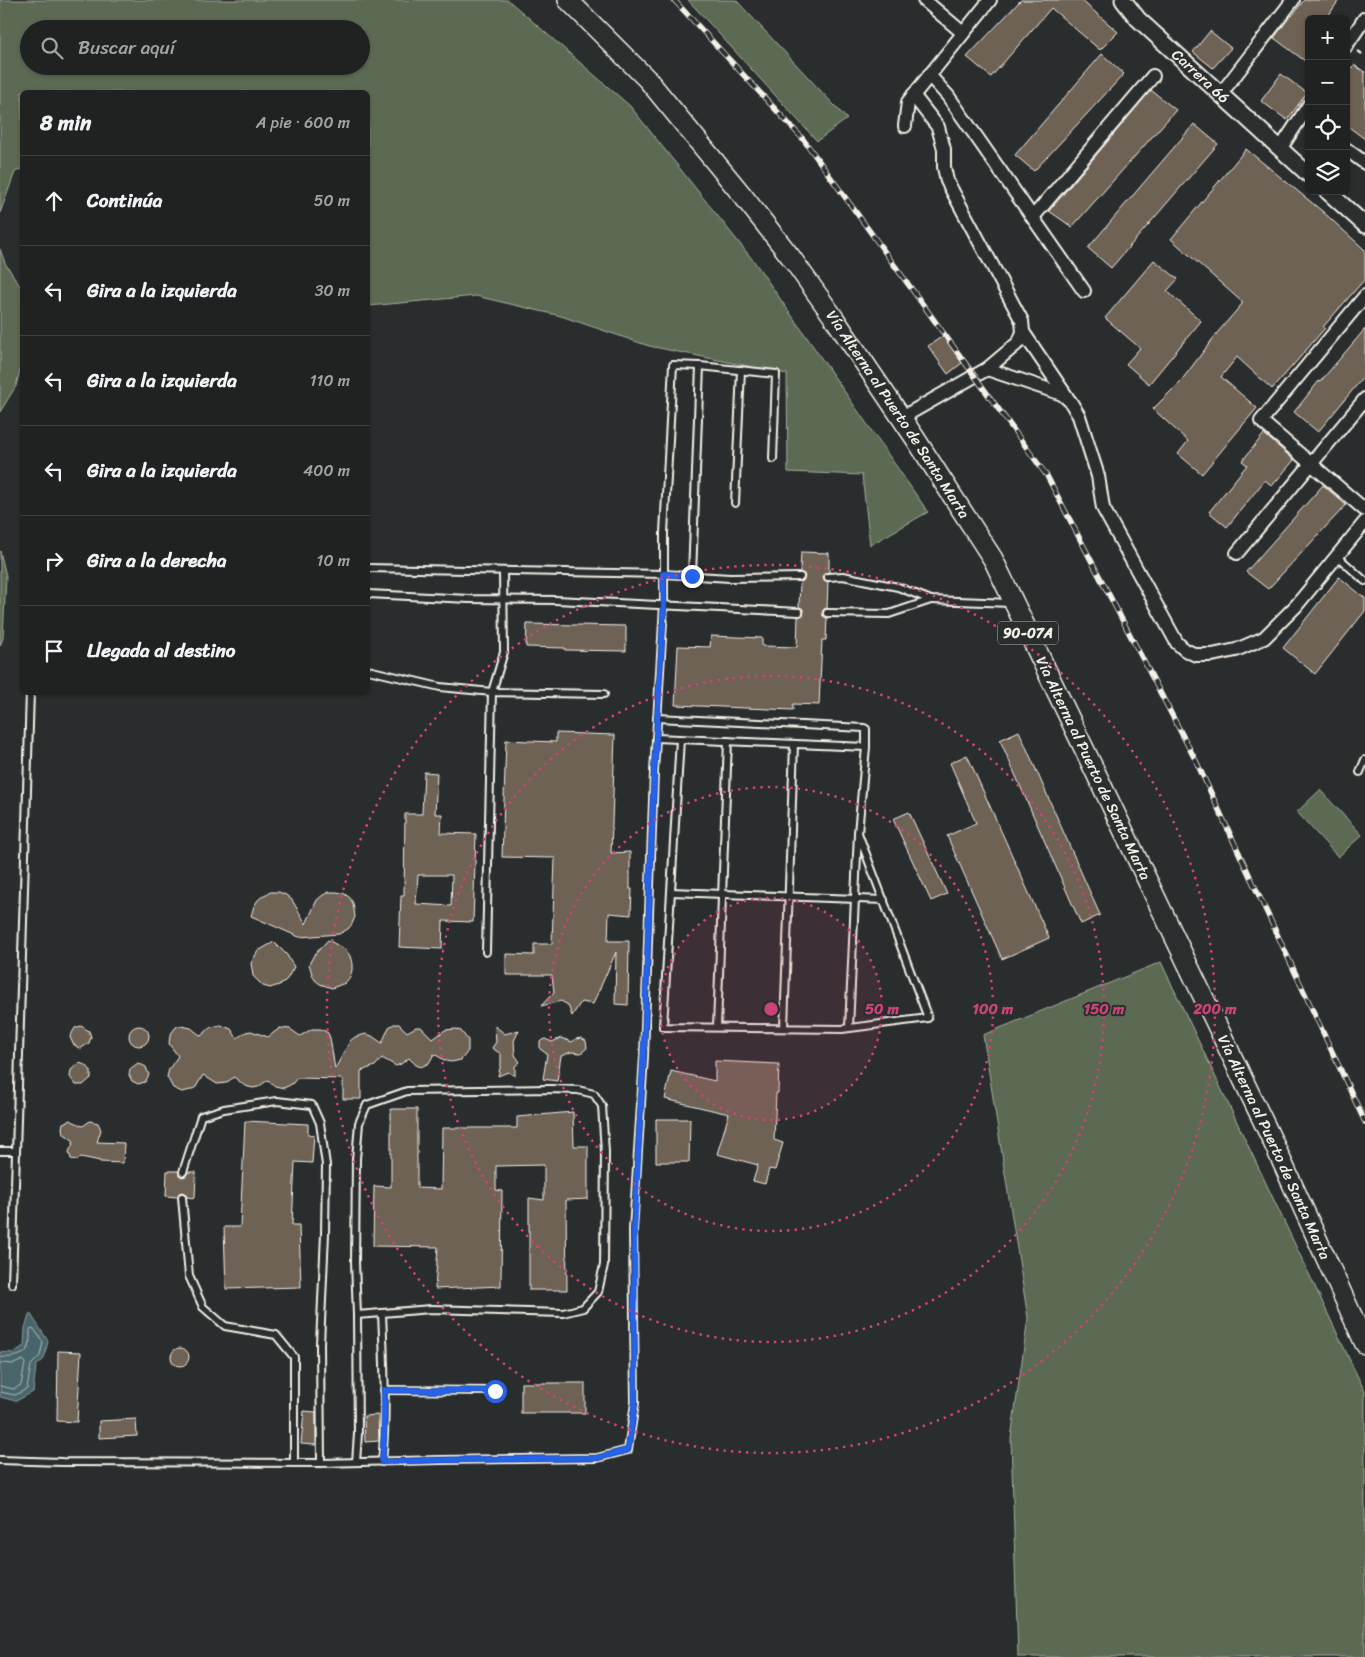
<!DOCTYPE html>
<html lang="es">
<head>
<meta charset="utf-8">
<style>
	body { margin:0; font-family:Sriracha,sans-serif; background:#2d2f2f; color:#f1f3f6 }
	.controls { position:absolute; right:15px; top:15px; display:grid; overflow:hidden; border-radius:8px; box-shadow:0 1px 4px #0004 }
	.controls button { width:45px; height:45px; display:grid; place-items:center; padding:0; border:0; border-bottom:1px solid #3d3f40; background:#202222; color:#f1f3f6; font:25px sans-serif }
	.stop { position:absolute; width:15px; height:15px; margin:-11px; border:4px solid #2563eb; border-radius:50%; background:#fff }
	.stop.end { background:#2563eb; border-color:#fff; box-shadow:0 1px 5px #0008 }
	.list { margin:0; padding:0; list-style:none }
	h2 { display:flex; justify-content:space-between; align-items:center; height:65px; margin:0; padding:0 20px; font-size:21px }
	h2 small { font-size:16px; font-weight:400; color:#a2a4a5 }
	.list li { display:grid; grid-template-columns:32px 1fr auto; gap:15px; align-items:center; box-sizing:border-box; height:90px; padding:0 20px; border-top:1px solid #3d3f40 }
	.list b { display:block; font-size:19px; white-space:nowrap }
	.list em { font-size:16px; font-style:normal; color:#a2a4a5 }
	.icon { flex:none; width:28px; height:28px; fill:none; stroke:currentColor; stroke-width:2; stroke-linecap:round; stroke-linejoin:round }
	.map { position:relative; flex:none; width:1365px; height:1657px; overflow:hidden }
	.search { position:absolute; background:#202222; box-shadow:0 1px 4px #0004; left:20px; top:20px; width:350px; height:55px; display:flex; align-items:center; gap:12px; box-sizing:border-box; padding:0 18px; border-radius:28px; color:#a2a4a5; font-size:19px }
	.panel { position:absolute; background:#202222; box-shadow:0 1px 4px #0004; left:20px; top:90px; width:350px; height:605px; border-radius:8px }
	.map>svg:first-child { display:block }
	.green { fill:#5c6b53; stroke:#a8ae9e; fill-rule:evenodd }
	.water { fill:#48656c; stroke:#8d9d9e }
	.lines { fill:none; stroke-linecap:round; stroke-linejoin:round }
	.shore { stroke:#afb9b6; stroke-width:1 }
	.building { fill:#6e6254; stroke:#f4f1e8; fill-rule:evenodd }
	.service-casing { stroke:#f4f1e8; stroke-width:10 }
	.minor-casing { stroke:#f4f1e8; stroke-width:16 }
	.tertiary-casing { stroke:#f4f1e8; stroke-width:19 }
	.primary-casing { stroke:#f4f1e8; stroke-width:22 }
	.path { stroke:#f4f1e8; stroke-width:2.5; stroke-dasharray:5 4; stroke-linecap:butt }
	.service { stroke:#2a2d2e; stroke-width:6 }
	.minor { stroke:#2a2d2e; stroke-width:12 }
	.tertiary { stroke:#2a2d2e; stroke-width:15 }
	.primary { stroke:#2a2d2e; stroke-width:19 }
	.rail-casing { stroke:#f4f1e8; stroke-width:5.5 }
	.rail { stroke:#2a2d2e; stroke-width:4; stroke-dasharray:11; stroke-linecap:butt }
	.route { stroke:#2563eb; stroke-width:6 }
	.ring { fill:none; stroke:#cc4377; stroke-width:2.5; stroke-dasharray:2.5 5 }
	.labels { text-anchor:middle; dominant-baseline:central; stroke-width:4; stroke-linejoin:round; paint-order:stroke }
	.shield { fill:#2a2d2e; stroke:#b7b6b0; stroke-width:1 }
	.shield-label { font-size:14px; font-weight:bold; fill:#f4f1e8 }
	.street-label { font-size:15px; fill:#f4f1e8; stroke:#2a2d2e }
	.centre { fill:#cc4377; stroke:#2a2d2e; stroke-width:2.5 }
	.ring-label { font-size:15px; text-anchor:middle; font-weight:bold; fill:#cc4377; stroke:#2a2d2e; stroke-width:4; stroke-linejoin:round; paint-order:stroke }
</style>
</head>
<body>
<div class="map">
<svg width="1365" height="1657" viewBox="0 0 1365 1657">
	<rect width="100%" height="100%" fill="#2a2d2e"/>
	<filter id="ink" filterUnits="userSpaceOnUse"><feTurbulence type="fractalNoise" baseFrequency=".02" numOctaves="2"/><feDisplacementMap in="SourceGraphic" scale="10" xChannelSelector="R" yChannelSelector="G"/><feConvolveMatrix kernelMatrix="1 2 1 2 8 2 1 2 1" color-interpolation-filters="sRGB"/></filter>
	<g filter="url(#ink)">
		<g class="green">
			<path d="M0,0H508L630,106L756,264L928,512L870,545L862,475L788,472L787,374L649,346L561,316L476,296L368,306V92H22V169L15,172L0,213ZM29,29H361V66H29Z"/>
			<path d="M688,0H736L847,119L817,141Z"/>
			<path d="M0,249L5,263L22,289V363L16,386L0,412Z"/>
			<path d="M0,551L6,576L3,638L0,646Z"/>
			<path d="M1320,790L1362,835L1338,857L1297,812Z"/>
			<path d="M1161,962L1365,1392V1657H1018L1011,1438L1028,1318L983,1035Z"/>
		</g>
		<path class="water" d="M30,1313L48,1341L44,1359L36,1366L33,1392L16,1401L0,1397V1352L13,1353L24,1346L25,1328Z"/>
		<g class="lines">
			<g class="shore">
				<path d="M0,1357C9,1358 25,1357 29,1347C30,1342 30,1335 30,1330L31,1328L34,1329L43,1342L40,1356L31,1365L27,1389L15,1395L0,1392"/>
				<path d="M0,1363L14,1364L23,1360L25,1363L21,1385L14,1389L0,1386"/>
			</g>
		</g>
		<g class="building">
			<path d="M1021,0H1081L1118,32L1100,50L1051,8L991,77L967,57Z"/>
			<path d="M1304,0H1339L1326,19H1309V64L1274,38L1291,15L1292,16Z"/>
			<path d="M1210,31L1231,48L1213,68L1193,52Z"/>
			<path d="M1102,54L1124,74L1034,171L1015,155Z"/>
			<path d="M1354,65L1365,72V139L1346,125V76Z"/>
			<path d="M1281,74L1307,93L1287,120L1261,101Z"/>
			<path d="M1151,90L1176,110L1072,227L1049,211Z"/>
			<path d="M1194,124L1218,144L1111,268L1088,248Z"/>
			<path d="M1246,149L1322,211L1365,250V279L1323,327L1325,328L1295,363L1272,389L1237,357L1221,377L1257,408L1202,474L1178,454L1188,441L1153,409L1181,381L1218,332L1242,304V302L1171,239Z"/>
			<path d="M1154,260L1178,279L1167,291L1201,321L1149,384L1126,364L1140,348L1105,318Z"/>
			<path d="M1365,329V375L1318,432L1294,412L1319,381L1320,382Z"/>
			<path d="M943,336L962,363L948,374L928,346Z"/>
			<path d="M1264,434L1294,460L1272,486L1265,480L1227,527L1209,512L1247,465L1242,461Z"/>
			<path d="M1323,485L1346,505L1268,589L1246,572Z"/>
			<path d="M801,552L829,553V572L825,573L823,577L824,580L828,582L827,608L824,609L822,612L823,616L827,618L826,640H822L819,705L793,704V710L675,705L678,646L710,647L711,636L762,638V646L797,647L798,617L803,615L804,612L802,608L799,607L800,582L803,581L805,577L804,574L800,572Z"/>
			<path d="M1339,577L1365,598V611L1315,674L1283,648Z"/>
			<path d="M527,624L626,626V651L565,650V648L526,647Z"/>
			<path d="M1019,731L1100,915L1081,924L1000,740Z"/>
			<path d="M556,733L615,735L611,853L630,852V889H632L631,915L609,913L608,941H629L628,1005L615,1004L616,952L593,1004L581,1002L572,1016L568,1005L561,1001L541,1006L554,992L552,975H506V954L534,955V944H552L555,858L502,857L506,740L556,742Z"/>
			<path d="M967,755L1049,938L1002,959L947,836L976,823L950,763Z"/>
			<path d="M424,772L437,773L435,814H442L441,833L476,834L473,922L443,921L442,949L399,947L401,896H404L405,814H422ZM418,875H452L451,906L416,904Z"/>
			<path d="M909,812L947,894L931,901L893,819Z"/>
			<path d="M271,892H279L286,895L292,900L306,924L317,900L323,895L329,892H336L343,893L349,897L353,903L355,917L352,924L348,929L339,934L299,937L251,916L254,906L258,900L264,895Z"/>
			<path d="M328,940L346,950L350,956L352,963V970L350,977L345,983L332,988L320,984L315,980L312,974L309,964L314,955Z"/>
			<path d="M274,942L287,955L294,967L287,979L282,984L270,988L263,986L253,976L251,963L258,951Z"/>
			<path d="M394,1024H399L407,1032L416,1027H421L433,1039L445,1030L456,1029L461,1031L468,1040V1051L461,1060L451,1062L446,1061L434,1054L429,1063L421,1067L416,1065L409,1058L401,1064L396,1066L382,1058L375,1066L361,1071V1099H343V1079L297,1078L292,1084L284,1088L275,1086L268,1080L258,1087L253,1088L245,1086L234,1077L226,1083L217,1084L203,1075L196,1087L191,1090L182,1092L173,1088L167,1077L169,1069L178,1056L169,1044L170,1035L176,1027L181,1026L191,1028L201,1036L211,1027L221,1025L231,1029L237,1038L246,1032L251,1031L268,1037L280,1028L290,1029L300,1036L312,1029H321L328,1033L330,1038L335,1069L350,1041L355,1037L366,1034L372,1036L382,1043L389,1027Z"/>
			<path d="M81,1026L89,1031L91,1037L89,1043L80,1049L73,1044L70,1037L75,1028Z"/>
			<path d="M495,1026L505,1034L519,1030L514,1041L515,1055L520,1062L515,1066V1076L508,1072L498,1076L501,1064V1054L492,1048L496,1042Z"/>
			<circle cx="139" cy="1036" r="10"/>
			<path d="M561,1038L572,1042L576,1039L581,1038L586,1041L587,1048L581,1053L571,1052L561,1056L557,1081L543,1079L547,1054L540,1049V1042L542,1040L545,1039L552,1042Z"/>
			<path d="M715,1061L779,1064L778,1093H776L774,1140L783,1143L775,1170L769,1169L765,1184L753,1181L758,1165L717,1154L729,1114L665,1099L671,1071L715,1081Z"/>
			<path d="M80,1063L87,1066L91,1071V1078L83,1085H76L70,1077L71,1070Z"/>
			<path d="M138,1063L146,1067L149,1075L145,1082L138,1084L132,1081L129,1075L130,1069Z"/>
			<path d="M391,1109H417V1188L441,1189L442,1128H517V1117L573,1112L574,1146H588V1199L566,1200L567,1290H529V1198L544,1200V1165L496,1166V1190L502,1191L501,1286L435,1289L438,1247L373,1246L374,1186L391,1187Z"/>
			<path d="M656,1119H690L689,1162H656Z"/>
			<path d="M70,1120L83,1126L90,1121L98,1123L101,1130L97,1142L124,1143L123,1163L100,1162V1161L81,1157L77,1160L71,1159L69,1152L74,1141L63,1133L62,1128L63,1123Z"/>
			<path d="M245,1121L308,1124V1134L314,1135L312,1163L295,1162L292,1225H299L301,1287L226,1289L224,1227H240Z"/>
			<path d="M167,1171H178L179,1175L182,1177L186,1176L188,1172H196L195,1198L187,1197L186,1194L182,1192L179,1193L177,1197L166,1196Z"/>
			<circle cx="180" cy="1357" r="9"/>
			<path d="M58,1351L81,1352L77,1422L57,1421Z"/>
			<rect x="521" y="1383" width="64" height="30"/>
			<path d="M304,1411L316,1412V1445L301,1444Z"/>
			<path d="M378,1415L379,1441L365,1442L364,1416Z"/>
			<path d="M136,1419L137,1436L99,1438V1421Z"/>
		</g>
		<g class="lines">
			<g class="service-casing">
				<g id="service">
					<path d="M735,503L741,370"/>
					<path d="M1337,556L1365,581"/>
					<path d="M368,568L663,574L730,578L800,577"/>
					<path d="M692,576L700,366"/>
					<path d="M828,577L843,576L898,587L931,600L1011,603"/>
					<path d="M368,594L469,599L556,600L799,612"/>
					<path d="M827,613L889,614L931,600"/>
					<path d="M368,670L440,687L492,692L504,652L503,572"/>
					<path d="M657,718L864,728L866,729V747L858,833L849,1028"/>
					<path d="M656,738L866,747"/>
					<path d="M680,739L663,1027L842,1029L928,1018L858,833"/>
					<path d="M1360,772L1365,760"/>
					<path d="M671,892L884,900"/>
					<path d="M486,952L492,692L604,694"/>
					<path d="M717,1027L728,741"/>
					<path d="M784,1028L794,744"/>
					<path d="M0,1151H16"/>
					<path d="M183,1172L201,1116L224,1109L277,1101L312,1105L320,1123L326,1165L325,1234L320,1344L321,1463"/>
					<path d="M182,1197L189,1276L203,1307L225,1326L276,1335L294,1357V1463"/>
					<path d="M12,1284L30,692"/>
					<path d="M357,1315L382,1313"/>
					<path d="M384,1390L495,1391"/>
					<path d="M0,1460L62,1462L321,1463L440,1460L597,1458L628,1450L635,1403L633,1230L644,1056L654,772L664,605V533L673,365L700,366L776,374L773,459"/>
					<path d="M356,1462L358,1434L357,1315L355,1262L356,1159L359,1123L367,1105L407,1091L550,1089L578,1090L594,1094L602,1106L605,1152L604,1265L598,1292L583,1308L563,1313L431,1309L382,1313C384,1362 387,1412 382,1462"/>
				</g>
			</g>
			<g class="minor-casing">
				<g id="minor">
					<path d="M924,0L963,33"/>
					<path d="M1346,46L1365,18"/>
					<path d="M929,75L948,96L1084,291"/>
					<path d="M1220,95L1293,0"/>
					<path d="M905,126L908,102L990,0"/>
					<path d="M1280,149L1309,105"/>
					<path d="M1346,149L1365,163"/>
					<path d="M1033,217L1153,76"/>
					<path d="M1365,296L1261,421L1365,510"/>
					<path d="M1023,332L1067,397"/>
					<path d="M987,369L1062,394L1070,401L1079,416L1098,476L1103,508L1177,643L1185,650L1196,655H1212L1236,650L1264,638L1296,606L1365,522"/>
					<path d="M901,418L987,369L1019,342L1023,332L1022,321L947,181L944,167V149L938,127L913,95"/>
					<path d="M1237,553L1365,399"/>
				</g>
			</g>
			<g class="tertiary-casing">
				<g id="tertiary">
					<path id="s1" d="M1123,0L1138,19L1309,175"/>
					<path d="M1327,191L1365,225"/>
				</g>
			</g>
			<g class="primary-casing">
				<g id="primary">
					<path id="s2" d="M568,0L648,80L743,196L790,256L834,318L915,438L993,559L1273,1142L1365,1344"/>
				</g>
			</g>
			<path class="path" d="M1358,51L1365,56"/>
			<use href="#service" class="service"/>
			<use href="#minor" class="minor"/>
			<use href="#tertiary" class="tertiary"/>
			<use href="#primary" class="primary"/>
			<g class="rail-casing">
				<path id="rail" d="M674,0L803,139L1047,476L1196,761L1365,1122"/>
			</g>
			<use href="#rail" class="rail"/>
		</g>
	</g>
	<g class="lines" filter="url(#ink)">
		<path class="route" d="M495,1391L384,1390V1437L382,1462L440,1460L597,1458L628,1450L635,1403L634,1230L644,1046L654,772L664,605L663,574L692,576"/>
	</g>
	<circle cx="771" cy="1009" r="111" fill="#cc4377" fill-opacity=".12"/>
	<g class="ring">
		<circle cx="771" cy="1009" r="111"/>
		<circle cx="771" cy="1009" r="222"/>
		<circle cx="771" cy="1009" r="333"/>
		<circle cx="771" cy="1009" r="444"/>
	</g>
	<g class="labels">
		<rect class="shield" x="998" y="621.5" width="60" height="23" rx="4"/>
		<g class="shield-label">
			<text x="1028" y="633">90-07A</text>
		</g>
		<g class="street-label">
			<text stroke="none"><textPath href="#s1" startOffset="109">Carrera 66</textPath></text>
			<text stroke="none"><textPath href="#s2" startOffset="531">Vía Alterna al Puerto de Santa Marta</textPath></text>
			<text stroke="none"><textPath href="#s2" startOffset="936">Vía Alterna al Puerto de Santa Marta</textPath></text>
			<text stroke="none"><textPath href="#s2" startOffset="1356">Vía Alterna al Puerto de Santa Marta</textPath></text>
		</g>
	</g>
	<circle cx="771" cy="1009" r="8" class="centre"/>
	<g class="ring-label">
		<text x="882" y="1014">50 m</text>
		<text x="993" y="1014">100 m</text>
		<text x="1104" y="1014">150 m</text>
		<text x="1215" y="1014">200 m</text>
	</g>
</svg>
<div class="controls">
<button>+</button>
<button>−</button>
<button><svg class="icon" aria-label="locate" viewBox="0 0 24 24"><circle cx="12" cy="12" r="6"/><path d="M12 2v4M12 18v4M2 12h4M18 12h4"/></svg></button>
<button><svg class="icon" aria-label="layers" viewBox="0 0 24 24"><path d="M12 4l9 5-9 5-9-5zM3 14l9 5 9-5"/></svg></button>
</div>
<div class="stop" style="left:495px;top:1391px"></div>
<div class="stop end" style="left:692px;top:576px"></div>
<div class="search"><svg class="icon" aria-label="search" viewBox="0 0 24 24"><circle cx="10" cy="10" r="6"/><path d="M15 15l6 6"/></svg>Buscar aquí</div>
<section class="panel">
<h2>8 min<small>A pie · 600 m</small></h2>
<ul class="list">
<li><svg class="icon" aria-label="ahead" viewBox="0 0 24 24"><path d="M12 20V5M6 11l6-6 6 6"/></svg><div><b>Continúa</b></div><em>50 m</em></li>
<li><svg class="icon" aria-label="left" viewBox="0 0 24 24"><path d="M17 20v-9H6M10 6l-5 5 5 5"/></svg><div><b>Gira a la izquierda</b></div><em>30 m</em></li>
<li><svg class="icon" aria-label="left" viewBox="0 0 24 24"><path d="M17 20v-9H6M10 6l-5 5 5 5"/></svg><div><b>Gira a la izquierda</b></div><em>110 m</em></li>
<li><svg class="icon" aria-label="left" viewBox="0 0 24 24"><path d="M17 20v-9H6M10 6l-5 5 5 5"/></svg><div><b>Gira a la izquierda</b></div><em>400 m</em></li>
<li><svg class="icon" aria-label="right" viewBox="0 0 24 24"><path d="M7 20v-9h11M14 6l5 5-5 5"/></svg><div><b>Gira a la derecha</b></div><em>10 m</em></li>
<li><svg class="icon" aria-label="arrive" viewBox="0 0 24 24"><path d="M6 21V4h12l-3 4 3 4H6"/></svg><div><b>Llegada al destino</b></div></li>
</ul>
</section>
</div>
</body>
</html>
